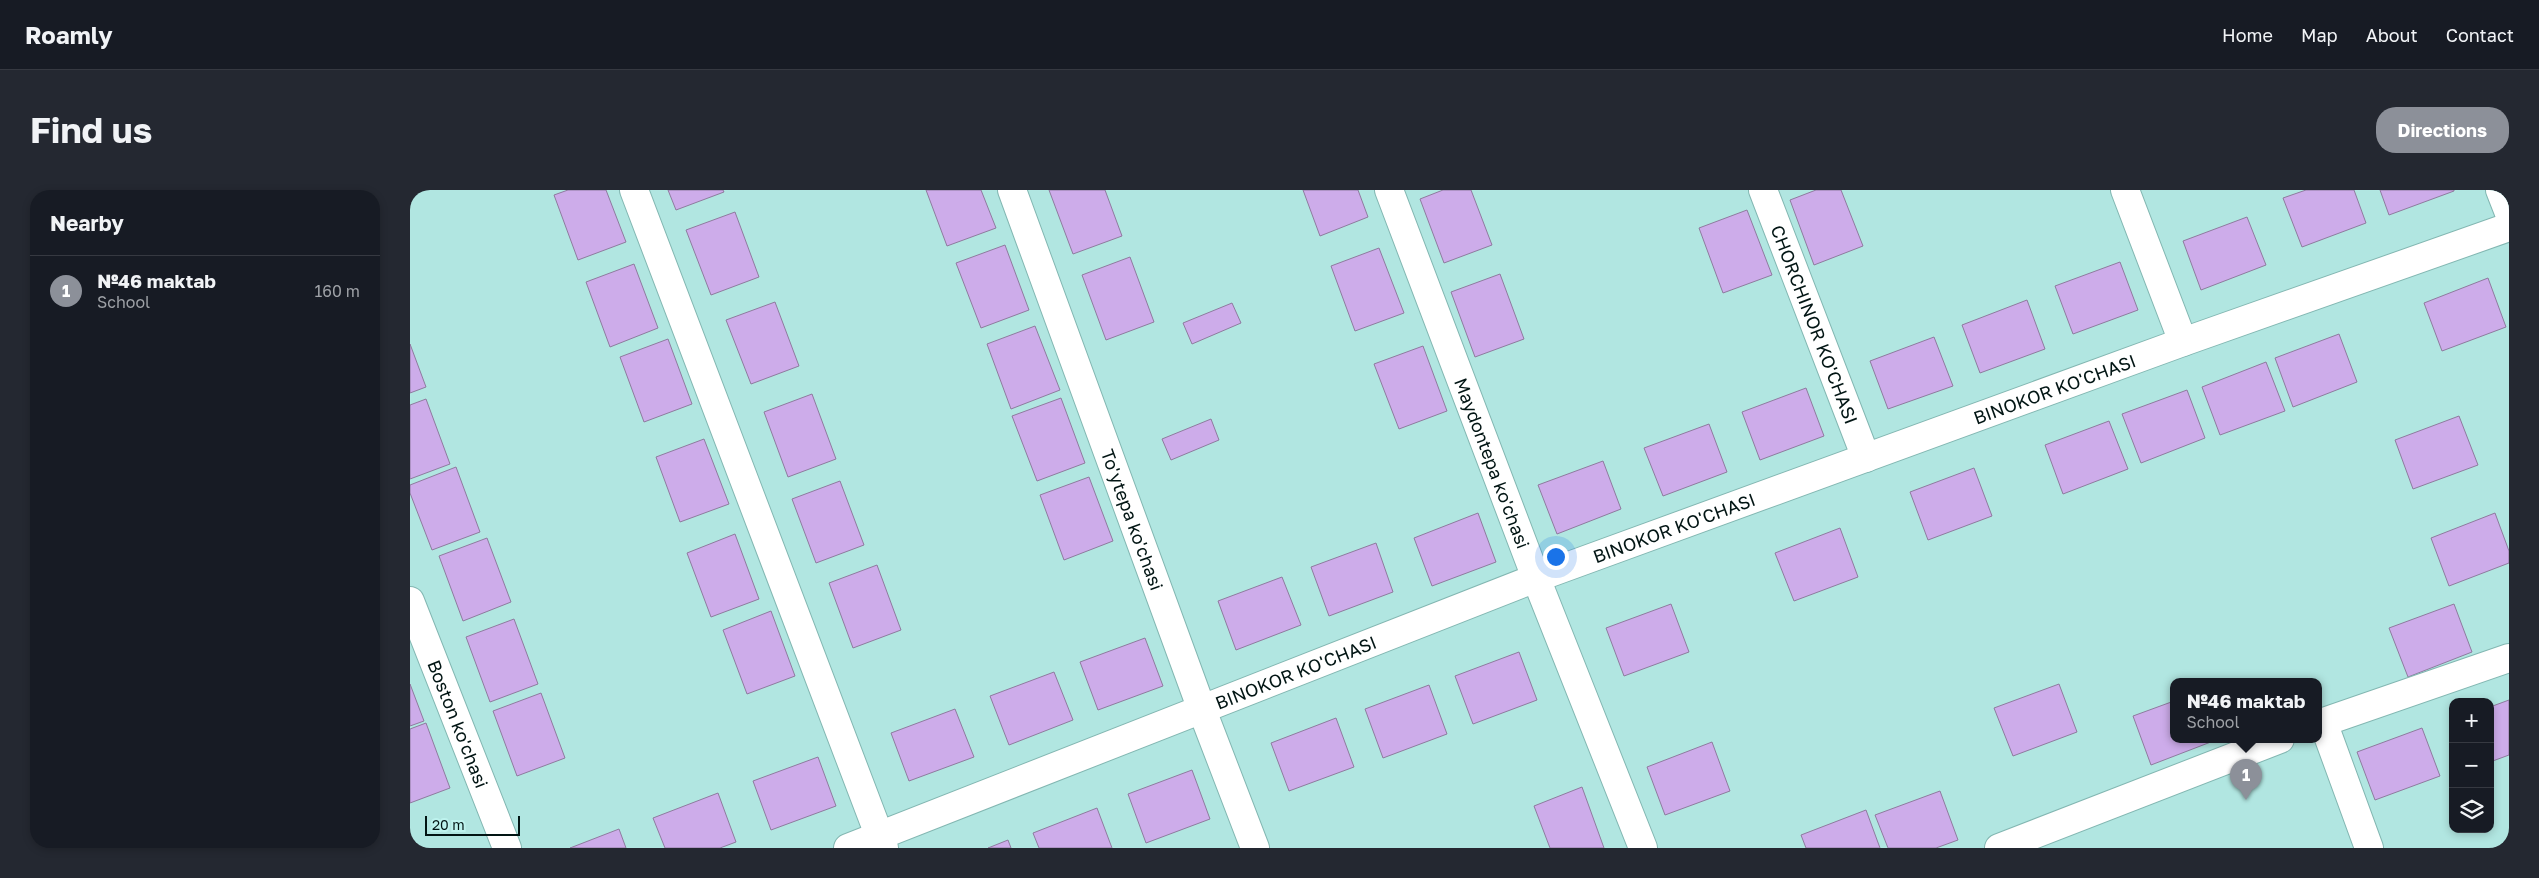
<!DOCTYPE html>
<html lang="en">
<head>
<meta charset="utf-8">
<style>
	body { margin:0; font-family:"Golos Text",sans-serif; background:#242831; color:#f1f3f6 }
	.controls { position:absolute; right:15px; bottom:15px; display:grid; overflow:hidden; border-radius:10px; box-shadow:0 2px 8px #0003 }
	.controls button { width:45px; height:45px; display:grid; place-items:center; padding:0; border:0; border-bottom:1px solid #363941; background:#171b24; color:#f1f3f6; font:25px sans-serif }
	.scale { position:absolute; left:15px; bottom:12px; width:95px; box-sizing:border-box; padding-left:5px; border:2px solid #021514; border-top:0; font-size:14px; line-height:18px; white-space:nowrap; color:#021514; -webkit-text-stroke:4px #bef3ee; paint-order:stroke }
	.you { position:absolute; left:1145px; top:366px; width:18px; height:18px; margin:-12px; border:4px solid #fff; border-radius:50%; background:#1a73e8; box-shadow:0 0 0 8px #1a73e833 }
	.badge { display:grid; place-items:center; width:32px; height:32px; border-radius:50%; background:#8c9099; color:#fff; font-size:16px; font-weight:700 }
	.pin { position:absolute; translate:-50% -41px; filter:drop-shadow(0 1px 2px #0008) }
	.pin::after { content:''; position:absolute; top:26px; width:18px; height:15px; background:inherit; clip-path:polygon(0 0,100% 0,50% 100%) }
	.popup { position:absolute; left:1760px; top:488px; width:152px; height:65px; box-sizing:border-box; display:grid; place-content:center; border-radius:10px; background:#171b24; filter:drop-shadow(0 1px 4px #0005); font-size:16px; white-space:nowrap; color:#9ea1a6 }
	.popup b { font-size:19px; color:#f1f3f6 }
	.popup::after { content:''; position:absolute; left:50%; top:100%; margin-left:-10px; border:10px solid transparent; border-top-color:#171b24 }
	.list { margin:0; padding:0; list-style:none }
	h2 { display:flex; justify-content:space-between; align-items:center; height:65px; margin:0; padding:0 20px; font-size:21px }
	h2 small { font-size:16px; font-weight:400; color:#9ea1a6 }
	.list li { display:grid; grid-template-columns:32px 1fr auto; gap:15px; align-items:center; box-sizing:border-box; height:70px; padding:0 20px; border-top:1px solid #363941 }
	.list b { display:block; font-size:19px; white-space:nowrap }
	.list p { margin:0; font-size:16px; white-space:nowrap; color:#9ea1a6 }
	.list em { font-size:16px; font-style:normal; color:#9ea1a6 }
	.icon { flex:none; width:28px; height:28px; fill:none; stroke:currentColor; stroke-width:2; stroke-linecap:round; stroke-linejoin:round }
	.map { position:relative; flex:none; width:2099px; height:658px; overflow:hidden; border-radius:20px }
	header { display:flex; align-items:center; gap:30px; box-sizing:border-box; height:70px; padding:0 25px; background:#171b24; border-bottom:1px solid #363941 }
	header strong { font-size:24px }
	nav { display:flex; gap:28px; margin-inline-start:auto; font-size:18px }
	.intro { display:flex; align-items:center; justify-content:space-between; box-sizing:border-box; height:120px; padding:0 30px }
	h1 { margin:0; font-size:35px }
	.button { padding:12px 22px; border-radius:20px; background:#8c9099; color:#fff; font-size:18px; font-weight:700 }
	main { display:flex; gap:30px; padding:0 30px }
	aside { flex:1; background:#171b24; border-radius:20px; box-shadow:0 2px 8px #0003 }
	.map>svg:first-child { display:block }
	.building { fill:#cdacea; stroke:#8e7b9e }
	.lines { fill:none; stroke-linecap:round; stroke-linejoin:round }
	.street-casing { stroke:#83b7b2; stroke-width:30 }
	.street { stroke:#fff; stroke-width:28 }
	.labels { text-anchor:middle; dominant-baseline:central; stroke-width:5; stroke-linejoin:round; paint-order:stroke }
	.street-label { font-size:18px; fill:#021514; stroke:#bef3ee }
</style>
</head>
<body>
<header>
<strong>Roamly</strong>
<nav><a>Home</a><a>Map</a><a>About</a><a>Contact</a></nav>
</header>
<div class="intro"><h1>Find us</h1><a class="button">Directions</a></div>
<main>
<aside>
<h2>Nearby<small></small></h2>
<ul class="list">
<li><span class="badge">1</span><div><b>№46 maktab</b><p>School</p></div><em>160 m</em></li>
</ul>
</aside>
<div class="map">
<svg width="2099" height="658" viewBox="0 0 2099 658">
	<rect width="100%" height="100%" fill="#b1e6e1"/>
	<g class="building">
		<path d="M158,0H196L216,52L168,70L144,5Z"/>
		<path d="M258,0H313L314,2L266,20Z"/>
		<path d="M516,0H571L586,38L537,56Z"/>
		<path d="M639,0H695L712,46L663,64Z"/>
		<path d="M893,0H948L958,27L910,46Z"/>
		<path d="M1033,0H1061L1082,55L1034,73L1010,9Z"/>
		<path d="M1406,0H1431L1453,56L1404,75L1380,10Z"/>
		<path d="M1896,0H1944L1956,33L1892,57L1873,8Z"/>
		<path d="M1970,0H2044V1L1979,25Z"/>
		<path d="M1337,20L1362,85L1313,103L1289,38Z"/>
		<path d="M325,22L349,87L301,105L276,40Z"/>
		<path d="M1837,27L1856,75L1791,100L1773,51Z"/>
		<path d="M595,55L619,120L571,138L546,73Z"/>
		<path d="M969,58L994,123L945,141L921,76Z"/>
		<path d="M720,67L744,132L696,150L672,85Z"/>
		<path d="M1710,72L1728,120L1663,144L1645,96Z"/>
		<path d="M224,74L248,138L200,157L176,92Z"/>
		<path d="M1090,84L1114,149L1065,167L1041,102Z"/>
		<path d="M2078,88L2096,137L2032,161L2014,113Z"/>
		<path d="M1617,110L1635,159L1570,183L1552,135Z"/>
		<path d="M365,112L389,176L341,194L316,130Z"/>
		<path d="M822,113L831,133L782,154L773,133Z"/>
		<path d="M625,136L650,200L601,219L577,154Z"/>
		<path d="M1929,144L1947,192L1883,217L1865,168Z"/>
		<path d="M1524,147L1543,196L1478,219L1460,171Z"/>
		<path d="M258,149L282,214L234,232L210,167Z"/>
		<path d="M0,154L16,197L0,203Z"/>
		<path d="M1013,156L1037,221L989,239L964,174Z"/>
		<path d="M1856,172L1875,221L1810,245L1792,197Z"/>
		<path d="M1396,198L1414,246L1350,270L1332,222Z"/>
		<path d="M1777,200L1795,248L1731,273L1712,224Z"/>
		<path d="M402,204L426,269L378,287L354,222Z"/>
		<path d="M651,208L675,273L627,291L602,226Z"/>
		<path d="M16,209L40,274L0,289V215Z"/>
		<path d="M2049,226L2068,275L2003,299L1985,250Z"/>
		<path d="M801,229L809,250L761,270L752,249Z"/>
		<path d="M1699,231L1718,279L1653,304L1635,255Z"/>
		<path d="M1299,234L1317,282L1253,306L1234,258Z"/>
		<path d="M294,249L319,314L270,332L246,267Z"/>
		<path d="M1193,271L1211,319L1147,344L1128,295Z"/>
		<path d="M46,277L70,342L22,360L0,303V295Z"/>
		<path d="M1564,278L1582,326L1518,350L1500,302Z"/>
		<path d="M679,287L703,351L654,370L630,305Z"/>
		<path d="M430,291L454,355L406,373L382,309Z"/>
		<path d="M1068,323L1086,372L1022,396L1004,348Z"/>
		<path d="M2085,323L2099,361V373L2039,396L2021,348Z"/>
		<path d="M1430,338L1448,387L1384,411L1365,363Z"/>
		<path d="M325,344L349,409L301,427L277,363Z"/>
		<path d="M77,348L101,412L53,431L29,366Z"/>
		<path d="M966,353L983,402L919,426L901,377Z"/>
		<path d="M467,375L491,440L443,458L419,393Z"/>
		<path d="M872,387L891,435L826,460L808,411Z"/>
		<path d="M1261,414L1279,462L1214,486L1196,438Z"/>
		<path d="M2044,414L2062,462L1998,487L1979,438Z"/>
		<path d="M361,421L385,486L337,504L313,440Z"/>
		<path d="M104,429L128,494L80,512L56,447Z"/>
		<path d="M735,448L753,496L688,520L670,472Z"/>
		<path d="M1109,462L1127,510L1063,534L1045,486Z"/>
		<path d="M644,482L663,530L599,555L580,506Z"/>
		<path d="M0,494L14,531L0,536Z"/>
		<path d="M1649,494L1667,542L1603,566L1584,518Z"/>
		<path d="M1019,495L1037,544L973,568L955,519Z"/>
		<path d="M131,503L155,568L107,586L83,521Z"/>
		<path d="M2099,510V565L2080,572V517Z"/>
		<path d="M1764,511V549L1806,550L1741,575L1723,526Z"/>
		<path d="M545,519L564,567L499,591L481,543Z"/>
		<path d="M926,528L944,577L879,601L861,553Z"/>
		<path d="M16,533L40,598L0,613V539Z"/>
		<path d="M2012,538L2030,586L1965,610L1947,562Z"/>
		<path d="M1302,552L1320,601L1255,625L1237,577Z"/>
		<path d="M408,567L426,616L361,640L343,591Z"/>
		<path d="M782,580L800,629L736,653L718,604Z"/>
		<path d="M1172,597L1194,658H1140L1124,616Z"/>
		<path d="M1530,601L1548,650L1526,658H1478L1465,625Z"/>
		<path d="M308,603L326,652L310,658H255L243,628Z"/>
		<path d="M687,618L702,658H629L623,643Z"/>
		<path d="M1456,620L1470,658H1396L1391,645Z"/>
		<path d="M209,639L216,658H160Z"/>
		<path d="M598,650L601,658H578Z"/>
	</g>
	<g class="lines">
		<g class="street-casing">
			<g id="street">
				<path d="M224,0L474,658"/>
				<path id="s1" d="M602,0L792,520L845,658"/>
				<path id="s2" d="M979,0L1126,388L1233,658"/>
				<path id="s3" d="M1353,0L1456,268"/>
				<path d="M1715,0L1773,152"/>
				<path d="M2090,0L2099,23"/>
				<path id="s4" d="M0,411L97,658"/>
				<path d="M1913,532L1959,658"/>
				<path d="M1908,534L2099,468"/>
				<path id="s5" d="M438,658L1126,388L1773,152L2099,37"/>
				<path d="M1589,658L1870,549"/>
			</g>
		</g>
		<use href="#street" class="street"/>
	</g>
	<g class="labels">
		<g class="street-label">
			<text stroke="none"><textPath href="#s3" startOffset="144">CHORCHINOR KO'CHASI</textPath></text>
			<text stroke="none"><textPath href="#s5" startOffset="1291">BINOKOR KO'CHASI</textPath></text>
			<text stroke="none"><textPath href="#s2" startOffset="292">Maydontepa ko'chasi</textPath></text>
			<text stroke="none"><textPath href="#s1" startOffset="351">To'ytepa ko'chasi</textPath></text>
			<text stroke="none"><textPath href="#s5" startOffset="886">BINOKOR KO'CHASI</textPath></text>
			<text stroke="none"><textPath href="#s5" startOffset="481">BINOKOR KO'CHASI</textPath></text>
			<text stroke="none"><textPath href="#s4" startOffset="132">Boston ko'chasi</textPath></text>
		</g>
	</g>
</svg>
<div class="controls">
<button>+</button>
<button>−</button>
<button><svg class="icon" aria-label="layers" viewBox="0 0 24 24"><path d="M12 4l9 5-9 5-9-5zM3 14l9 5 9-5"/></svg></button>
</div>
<div class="scale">20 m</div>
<div class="you"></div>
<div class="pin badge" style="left:1836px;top:610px">1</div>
<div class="popup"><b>№46 maktab</b>School</div>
</div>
</main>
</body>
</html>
